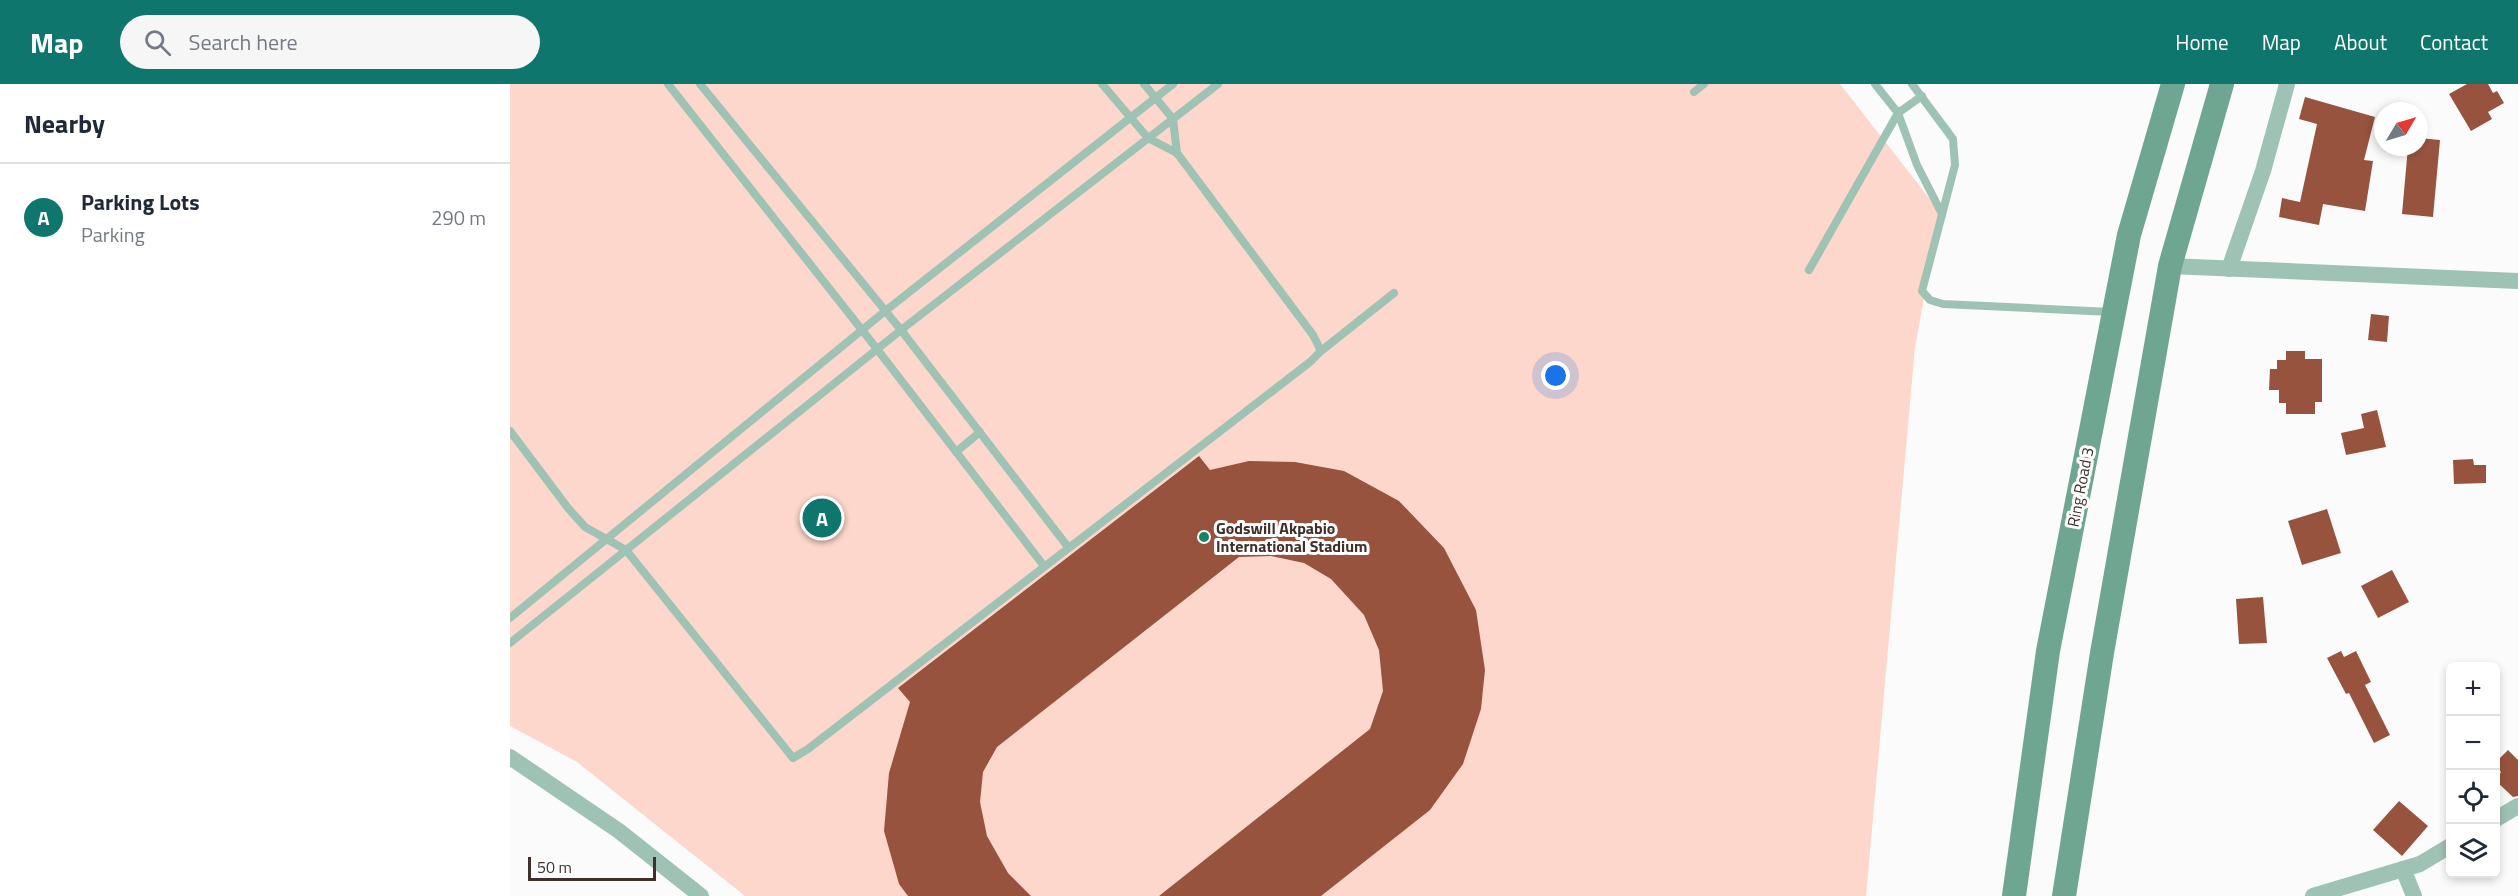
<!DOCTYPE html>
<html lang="en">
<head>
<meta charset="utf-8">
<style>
	body { margin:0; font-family:"Titillium Web",sans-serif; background:#f6f6f7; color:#1f2937 }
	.controls { position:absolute; right:18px; bottom:18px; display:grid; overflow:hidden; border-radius:9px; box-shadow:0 3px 9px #0003 }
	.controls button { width:54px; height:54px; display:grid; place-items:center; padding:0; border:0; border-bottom:2px solid #e0e1e3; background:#fff; color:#1f2937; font:30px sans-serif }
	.compass { position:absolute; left:1864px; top:18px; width:54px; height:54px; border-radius:50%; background:#fff; box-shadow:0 3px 9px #0003; rotate:52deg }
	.scale { position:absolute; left:18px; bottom:15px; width:128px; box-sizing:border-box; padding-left:6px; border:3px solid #3f302b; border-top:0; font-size:16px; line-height:21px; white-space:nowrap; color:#3f302b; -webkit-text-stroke:4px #fff; paint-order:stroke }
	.you { position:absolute; left:1046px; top:292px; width:21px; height:21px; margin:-15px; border:4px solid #fff; border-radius:50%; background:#1a73e8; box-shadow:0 0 0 9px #1a73e833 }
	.badge { display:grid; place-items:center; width:39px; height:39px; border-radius:50%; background:#0f766e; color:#fff; font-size:20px; font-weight:700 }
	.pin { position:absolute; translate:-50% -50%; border:3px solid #fff; box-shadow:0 2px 6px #0006 }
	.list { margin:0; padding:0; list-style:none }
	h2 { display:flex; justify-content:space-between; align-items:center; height:78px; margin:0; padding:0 24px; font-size:26px }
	h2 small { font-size:20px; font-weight:400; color:#747a83 }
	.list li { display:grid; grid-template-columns:39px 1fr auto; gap:18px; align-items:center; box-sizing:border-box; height:108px; padding:0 24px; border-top:2px solid #e0e1e3 }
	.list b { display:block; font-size:22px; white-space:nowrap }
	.list p { margin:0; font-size:20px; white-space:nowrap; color:#747a83 }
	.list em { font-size:20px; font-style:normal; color:#747a83 }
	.icon { flex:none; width:33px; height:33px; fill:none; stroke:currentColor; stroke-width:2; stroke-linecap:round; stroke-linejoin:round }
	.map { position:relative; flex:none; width:2008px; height:812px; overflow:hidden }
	header { display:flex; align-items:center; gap:36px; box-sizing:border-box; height:84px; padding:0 30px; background:#0f766e; color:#fff }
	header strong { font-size:28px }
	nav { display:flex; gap:33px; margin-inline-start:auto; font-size:21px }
	.search { width:420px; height:54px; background:#f6f6f7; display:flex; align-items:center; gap:15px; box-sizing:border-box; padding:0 21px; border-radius:33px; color:#747a83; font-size:22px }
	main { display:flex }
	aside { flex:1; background:#fff }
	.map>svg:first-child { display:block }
	.green { fill:#fdd7cb }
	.building { fill:#97533e }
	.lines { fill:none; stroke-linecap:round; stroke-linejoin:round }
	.service { stroke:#9ec2b4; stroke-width:8 }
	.minor { stroke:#9ec2b4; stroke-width:16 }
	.secondary { stroke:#6fa691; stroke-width:24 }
	.poi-dot { fill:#118768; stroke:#fff; stroke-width:2 }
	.labels { text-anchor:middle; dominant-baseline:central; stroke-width:6; stroke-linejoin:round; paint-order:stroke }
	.street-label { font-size:16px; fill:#3f302b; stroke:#fff }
	.poi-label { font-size:16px; font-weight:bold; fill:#3f302b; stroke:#fff; text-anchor:start }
</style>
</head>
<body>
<header>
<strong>Map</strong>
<div class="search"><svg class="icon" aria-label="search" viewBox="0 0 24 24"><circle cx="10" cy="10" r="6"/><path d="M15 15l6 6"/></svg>Search here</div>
<nav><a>Home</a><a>Map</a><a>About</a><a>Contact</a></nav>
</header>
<main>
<aside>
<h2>Nearby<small></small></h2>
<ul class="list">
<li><span class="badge">A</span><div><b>Parking Lots</b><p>Parking</p></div><em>290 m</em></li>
</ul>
</aside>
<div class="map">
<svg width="2008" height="812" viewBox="0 0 2008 812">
	<rect width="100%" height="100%" fill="#fbfbfb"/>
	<path class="green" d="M0,0H1330L1430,128L1405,263L1356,812H235L67,678L0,642Z"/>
	<g class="building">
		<path d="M1957,0H1978L1983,9L1987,7L1994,19L1978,28L1982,35L1961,47L1939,10Z"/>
		<path d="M1795,13L1865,33L1854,76L1863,77L1855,127L1813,120L1809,141L1769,133L1772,114L1790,118L1807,40L1789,35Z"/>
		<path d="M1909,54L1930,56L1923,133L1892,130L1898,63H1909Z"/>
		<path d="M1861,230L1879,232L1877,258L1858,256Z"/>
		<path d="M1776,267H1795V275H1812V318H1805V330H1776V319H1769V306H1759L1760,285H1767V276H1776Z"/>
		<path d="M1867,326L1876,363L1836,371L1831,349L1854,344L1851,330Z"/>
		<path d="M689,372L700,386L739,377L785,378L834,387L889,417L934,464L966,526L975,586L971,625L953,680L920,726L811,812H649L860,645L873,607L869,566L854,531L821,495L794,479L761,472L729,473L487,663L473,688L470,718L477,752L498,789L521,812H398L389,800L374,747L379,689L400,618L388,604Z"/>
		<path d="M1963,375L1964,381H1976V399L1944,400L1943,376Z"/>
		<path d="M1817,425L1831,469L1792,481L1778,437Z"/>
		<path d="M1882,486L1899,518L1868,534L1851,502Z"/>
		<path d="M1753,513L1757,559L1729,560L1726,515Z"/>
		<path d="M1831,567L1834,573L1846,567L1861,598L1855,601L1880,651L1864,659L1839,609L1836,610L1817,574Z"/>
		<path d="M1998,666L2008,676V712L2003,713L1986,697L1991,688L1986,682V678Z"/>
		<path d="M1889,717L1918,742L1892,772L1863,746Z"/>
	</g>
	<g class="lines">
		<g class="service">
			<path d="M158,0L367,265L534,482"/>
			<path d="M190,0L391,246L558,463"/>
			<path d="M592,0L638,54L667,69L803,251L811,267"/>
			<path d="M634,0L663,35L667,69"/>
			<path d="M1365,0L1388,29L1407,81L1432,130"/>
			<path d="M1402,0L1443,55L1445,81L1412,207L1420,216L1433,220L1601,228"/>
			<path d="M1184,8L1194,0"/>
			<path d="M1299,186L1388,29L1412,12"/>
			<path d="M0,347L58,424L75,443L116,466L283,674L298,665L800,278L811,267L884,209"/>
			<path d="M446,368L470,348"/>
			<path d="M0,534L374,228L663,0"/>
			<path d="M0,559L391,246L708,0"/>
		</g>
		<g class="minor">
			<path d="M1660,182L2008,197"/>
			<path d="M1719,185L1753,87L1777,0"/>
			<path d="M0,673L109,747L191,812"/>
			<path d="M1986,735L2008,722"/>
			<path d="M1893,785L1904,812"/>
			<path d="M1803,812L1910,780L1940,762"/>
		</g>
		<g class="secondary">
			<path d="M1504,812L1538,567L1619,151L1663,0"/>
			<path d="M1554,812L1592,569L1660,182L1712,0"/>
		</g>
	</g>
	<circle class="poi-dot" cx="694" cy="453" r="6"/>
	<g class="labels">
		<g class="street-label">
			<text transform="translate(1570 403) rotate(-79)">Ring Road 3</text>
		</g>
		<g class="poi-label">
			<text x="706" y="444">Godswill Akpabio<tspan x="706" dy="18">International Stadium</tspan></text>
		</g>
	</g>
</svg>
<div class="controls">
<button>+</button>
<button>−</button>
<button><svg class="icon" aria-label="locate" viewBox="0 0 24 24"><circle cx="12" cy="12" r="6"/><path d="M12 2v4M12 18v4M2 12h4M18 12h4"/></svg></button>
<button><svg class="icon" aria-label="layers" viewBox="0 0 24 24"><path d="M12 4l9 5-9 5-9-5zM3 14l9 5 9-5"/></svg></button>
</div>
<svg class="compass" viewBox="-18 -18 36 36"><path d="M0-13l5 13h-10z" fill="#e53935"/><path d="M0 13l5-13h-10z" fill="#747a83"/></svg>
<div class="scale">50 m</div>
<div class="you"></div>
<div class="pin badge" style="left:312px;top:434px">A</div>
</div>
</main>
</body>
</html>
